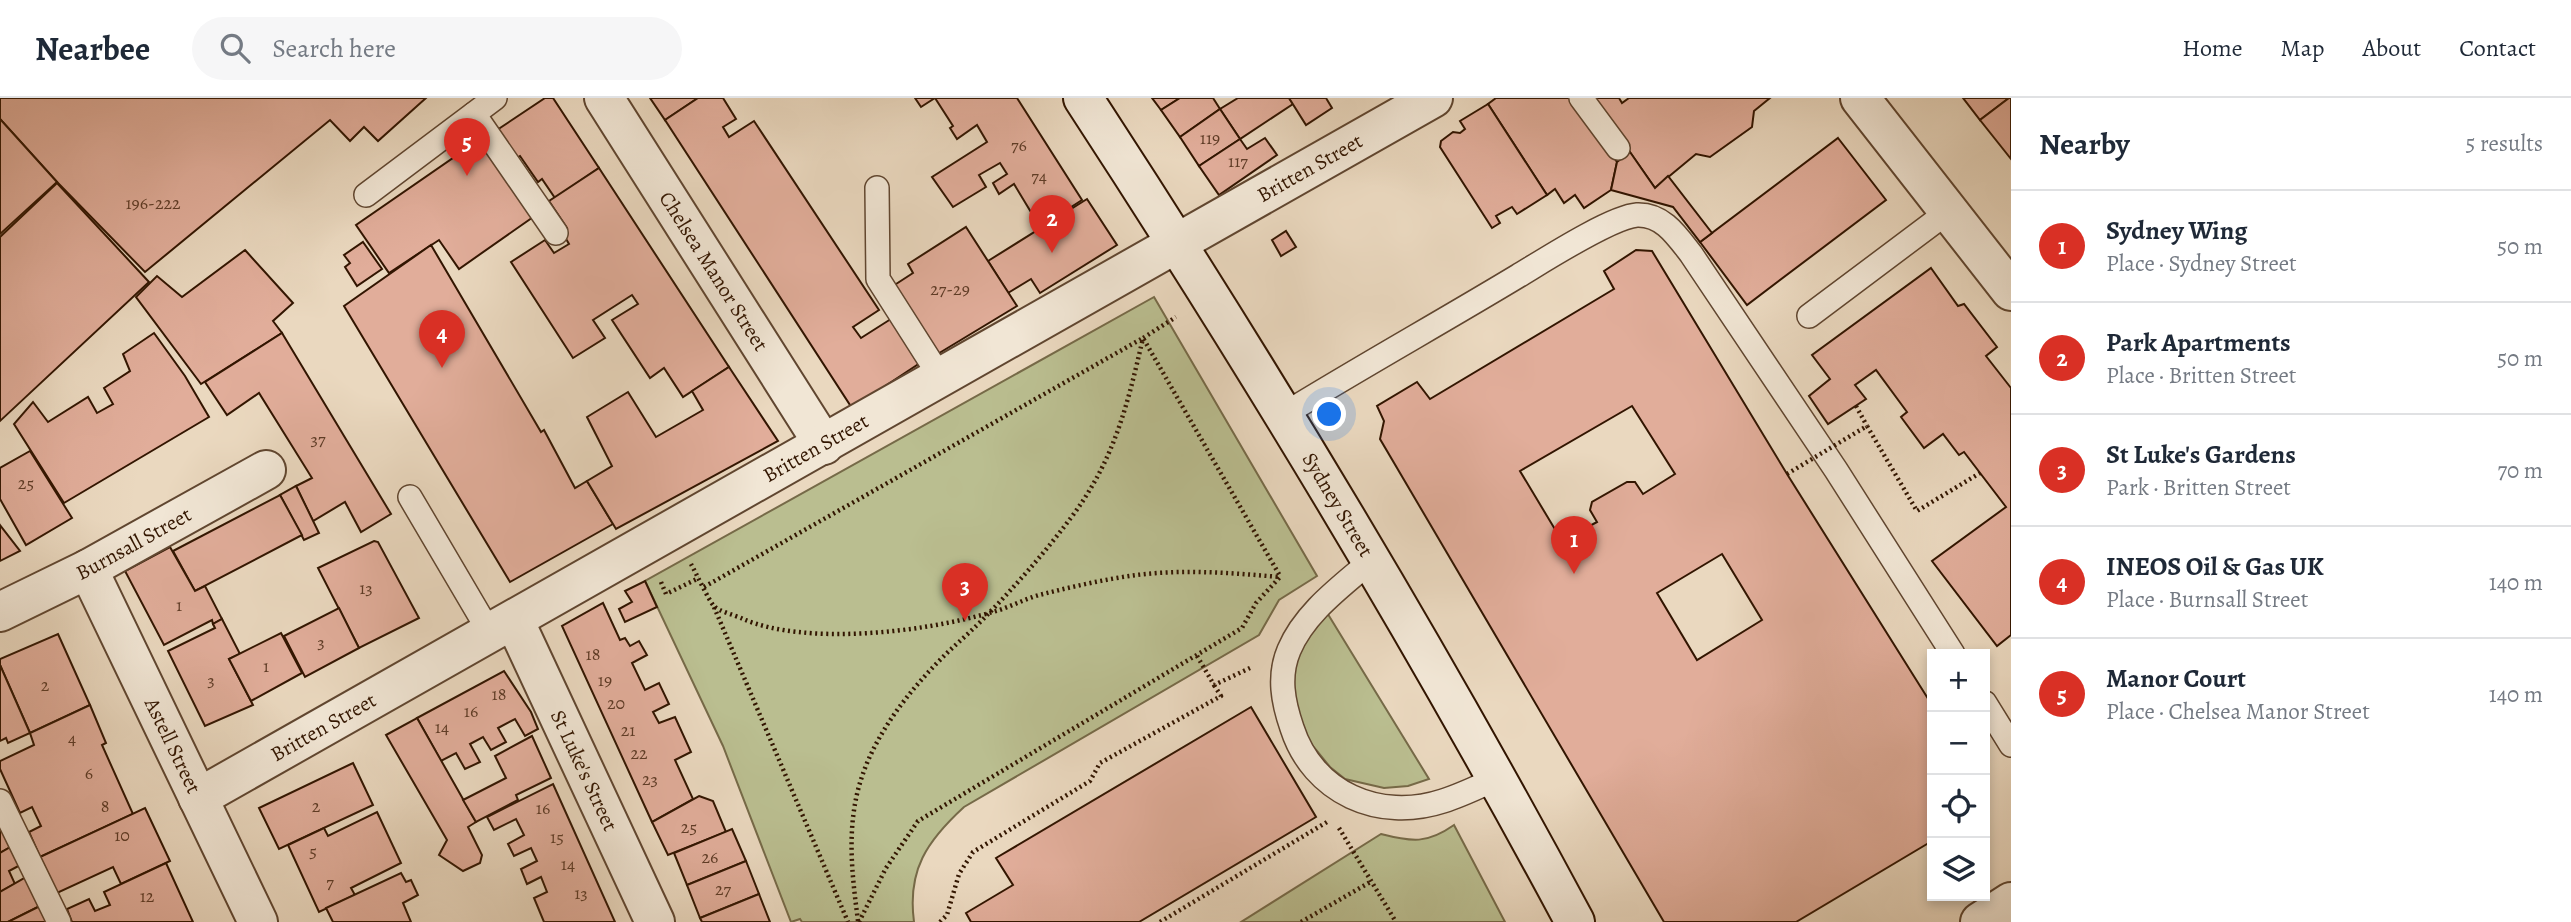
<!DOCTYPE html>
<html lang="en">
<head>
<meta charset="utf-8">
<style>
	body { margin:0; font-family:Alegreya,serif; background:#f6f6f7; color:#1f2937 }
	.controls { position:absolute; right:21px; bottom:21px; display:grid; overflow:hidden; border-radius:0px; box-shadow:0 4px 10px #0003 }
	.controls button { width:63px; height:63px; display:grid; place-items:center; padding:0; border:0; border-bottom:2px solid #e0e1e3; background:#fff; color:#1f2937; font:35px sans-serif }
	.you { position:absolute; left:1330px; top:317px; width:24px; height:24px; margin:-18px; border:5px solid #fff; border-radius:50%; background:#1a73e8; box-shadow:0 0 0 10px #1a73e833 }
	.badge { display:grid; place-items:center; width:46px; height:46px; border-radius:50%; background:#d93025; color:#fff; font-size:23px; font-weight:700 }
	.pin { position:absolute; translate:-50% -58px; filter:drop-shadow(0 2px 4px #0008) }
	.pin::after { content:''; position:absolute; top:37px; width:24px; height:21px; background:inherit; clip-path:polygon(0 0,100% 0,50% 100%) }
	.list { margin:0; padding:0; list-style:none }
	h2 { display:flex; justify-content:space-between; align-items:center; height:91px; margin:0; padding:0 28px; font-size:30px }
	h2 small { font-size:23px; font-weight:400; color:#747a83 }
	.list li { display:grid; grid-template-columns:46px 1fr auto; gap:21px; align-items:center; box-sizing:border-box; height:112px; padding:0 28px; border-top:2px solid #e0e1e3 }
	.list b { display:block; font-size:26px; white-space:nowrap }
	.list p { margin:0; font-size:23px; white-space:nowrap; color:#747a83 }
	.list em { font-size:23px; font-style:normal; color:#747a83 }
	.icon { flex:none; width:38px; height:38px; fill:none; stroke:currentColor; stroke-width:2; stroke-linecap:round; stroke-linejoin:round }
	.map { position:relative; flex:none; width:2011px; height:824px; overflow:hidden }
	header { display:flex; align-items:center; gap:42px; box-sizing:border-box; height:98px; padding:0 35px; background:#fff; border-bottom:2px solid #e0e1e3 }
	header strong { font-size:33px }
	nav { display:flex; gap:38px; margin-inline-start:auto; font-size:24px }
	.search { width:490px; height:63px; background:#f6f6f7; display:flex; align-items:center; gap:18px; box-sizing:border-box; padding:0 24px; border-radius:38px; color:#747a83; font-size:26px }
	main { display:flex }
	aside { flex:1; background:#fff }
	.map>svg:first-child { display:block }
	.green { fill:#babe90; stroke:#766a48; stroke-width:2 }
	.building { fill:#e1ad9a; stroke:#321500; stroke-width:2; fill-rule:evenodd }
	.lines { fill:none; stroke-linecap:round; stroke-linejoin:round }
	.service-casing { stroke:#604630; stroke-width:26 }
	.minor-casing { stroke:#604630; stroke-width:42 }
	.secondary-casing { stroke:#321500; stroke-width:42 }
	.path { stroke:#321500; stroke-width:4.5; stroke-dasharray:2 3.5; stroke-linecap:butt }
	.service { stroke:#f1e6d5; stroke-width:23 }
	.minor { stroke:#f1e6d5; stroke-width:38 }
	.secondary { stroke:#f1e6d5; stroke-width:38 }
	.path-bridge { stroke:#321500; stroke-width:4.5; stroke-dasharray:2 3.5; stroke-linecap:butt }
	.labels { text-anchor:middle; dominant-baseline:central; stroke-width:5; stroke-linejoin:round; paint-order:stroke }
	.number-label { font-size:18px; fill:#5e3b26 }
	.street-label { font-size:21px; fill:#321500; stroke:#f1e6d5 }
</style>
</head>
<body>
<header>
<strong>Nearbee</strong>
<div class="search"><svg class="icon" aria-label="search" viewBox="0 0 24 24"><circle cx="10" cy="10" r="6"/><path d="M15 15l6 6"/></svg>Search here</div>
<nav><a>Home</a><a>Map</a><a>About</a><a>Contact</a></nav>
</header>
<main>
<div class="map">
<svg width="2011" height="824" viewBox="0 0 2011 824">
	<rect width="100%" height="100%" fill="#ead8bf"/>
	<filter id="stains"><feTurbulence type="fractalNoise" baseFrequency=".00286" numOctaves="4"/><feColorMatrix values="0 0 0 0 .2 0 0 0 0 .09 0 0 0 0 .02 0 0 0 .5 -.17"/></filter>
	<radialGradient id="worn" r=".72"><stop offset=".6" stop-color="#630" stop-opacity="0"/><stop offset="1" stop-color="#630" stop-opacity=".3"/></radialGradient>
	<g class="green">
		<path d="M1154,199L1317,478L1279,502L1259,537L964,709C927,743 907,772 914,824H802L800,821L791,824L723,648L645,483Z"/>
		<path d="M1326,513L1429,681L1408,688L1384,690L1345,681L1330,669L1304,637L1291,612V561Z"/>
		<path d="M1454,727L1505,824H1241L1381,736C1412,744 1427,746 1454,727Z"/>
	</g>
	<g class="building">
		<path d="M0,0H426L378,43L364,29L350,43L330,22L145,174L57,84L0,21Z"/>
		<path d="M545,0H553L599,70L555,100L542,81L538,84L520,58L513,62L494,34Z"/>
		<path d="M650,0H698L665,22Z"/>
		<path d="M698,0H723L736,21L723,29L729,39L754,23L879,212L853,229L861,240L894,219L923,263L852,310L665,22Z"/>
		<path d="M915,0H1017L1082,102L1040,129L1014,86L999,96L993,85L1007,76L1000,65L979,77L986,89L953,109L932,79L987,44L977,27L957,41L950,30L953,28L935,0L921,9Z"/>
		<path d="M1152,0H1180L1161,12Z"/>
		<path d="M1180,0H1213L1220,11L1180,39L1161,12Z"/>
		<path d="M1238,0H1289L1293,6L1240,41L1220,11Z"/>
		<path d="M1289,0H1326L1332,10L1306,27Z"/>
		<path d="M1496,0H1571L1617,64L1611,92L1584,110L1575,97L1564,105L1555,91L1547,97L1488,6Z"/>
		<path d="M1592,0H1619L1622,5L1629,0H1770L1754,13L1752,29L1710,59L1696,56L1655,90Z"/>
		<path d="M1963,0H2009L1980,22Z"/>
		<path d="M2009,0H2011V61L1980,22Z"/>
		<path d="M1488,6L1547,97L1517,116L1512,109L1496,118L1500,125L1492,130L1440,49L1441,43L1453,34L1460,35L1465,31L1460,23Z"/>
		<path d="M1220,11L1240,41L1199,68L1180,39Z"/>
		<path d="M0,21L57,84L0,136Z"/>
		<path d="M482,40L536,117L459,171L439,142L389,175L356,127Z"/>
		<path d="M1265,40L1277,57L1219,97L1199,68L1240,41L1247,51Z"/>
		<path d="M1838,40L1886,102L1747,207L1700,144Z"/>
		<path d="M1630,54L1655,90L1668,78L1712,135L1700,144L1673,109L1611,92L1617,64Z"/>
		<path d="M599,70L729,269L683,299L664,270L650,280L612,222L638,206L632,197L593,222L605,240L573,260L511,164L545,142L554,155L569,146L562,134L567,130L549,103Z"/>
		<path d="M57,85L149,184L0,323V139Z"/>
		<path d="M1087,101L1117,147L1040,195L1031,181L1008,195L988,163Z"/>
		<path d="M966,129L1017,208L936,257L893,188L913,175L908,166Z"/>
		<path d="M1286,133L1296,149L1281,158L1272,142Z"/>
		<path d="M363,144L382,171L357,188L345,169L350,165L344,157Z"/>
		<path d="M431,147L541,334L544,332L575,390L587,383L613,426L510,484L344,208Z"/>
		<path d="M245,152L293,205L273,223L282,235L201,286L136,199L157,178L182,199Z"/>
		<path d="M1636,152L1652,153L1787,376L1932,607V743L1796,824H1664L1380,341L1384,323L1377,308L1417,284L1430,301L1614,191L1604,173ZM1632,308L1675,376L1643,396L1635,384H1627L1592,404L1590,412L1597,424L1562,443L1520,373ZM1722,456L1762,522L1697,562L1657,495Z"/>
		<path d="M1931,170L1958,208L1964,206L1997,249L1986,258L2011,290V537L1997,548L1932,463L2006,409L1964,354L1959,357L1943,336L1924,350L1901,319L1907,314L1876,272L1855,287L1866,301L1828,326L1809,298L1830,281L1812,257Z"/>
		<path d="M154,235L185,278L209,319L64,405L14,326L33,304L48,324L88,299L97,315L113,306L104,290L130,273L123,256Z"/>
		<path d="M282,235L391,416L361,434L345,404L313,423L296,388L312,380L259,295L227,317L205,284Z"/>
		<path d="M729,269L778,343L616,431L587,383L612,368L587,319L628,294L656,339L703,312L692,293Z"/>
		<path d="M30,353L72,420L26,447L0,401V370Z"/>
		<path d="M296,388L319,435L304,442L280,397Z"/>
		<path d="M280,397L302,437L195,493L173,453Z"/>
		<path d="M0,427L20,453L0,463Z"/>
		<path d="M374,443L378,444L419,520L359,550L318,470Z"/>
		<path d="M170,449L195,493L205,488L222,521L213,526L212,522L164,547L125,473Z"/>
		<path d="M645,483L657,509L625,524L619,511L632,504L625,493Z"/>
		<path d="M603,505L620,542L625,540L630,548L639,543L647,557L632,565L645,592L659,585L669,606L653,614L659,625L675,619L691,654L675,662L693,701L652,724L562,528Z"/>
		<path d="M339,510L359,550L305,579L284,538Z"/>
		<path d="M222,521L240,556L229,561L253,607L205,628L168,553L215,530L213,526Z"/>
		<path d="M281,535L302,575L251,603L229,561Z"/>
		<path d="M58,536L90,607L30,635L0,567V561Z"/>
		<path d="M0,567L30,635L8,645L6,640L0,643Z"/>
		<path d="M504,573L531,614L538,631L525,638L515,621L498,630L506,644L491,652L483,639L470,646L480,664L465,671L456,655L441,663L417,620Z"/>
		<path d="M90,607L106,645L102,647L133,716L40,759L29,734L41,728L32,709L20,715L0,671V663L34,647L30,635Z"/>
		<path d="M1251,609L1316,719L1139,824H971L966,815L1013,787L996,760Z"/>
		<path d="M417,620L476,724L468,729L482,757L480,765L463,773L439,757L447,742L386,637Z"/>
		<path d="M532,638L551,680L516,697L518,702L476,724L463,702L506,680L495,658Z"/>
		<path d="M353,665L373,707L279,751L259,710Z"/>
		<path d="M553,686L615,824H544L534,800L547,794L541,779L527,786L521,771L537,763L531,750L514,758L508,746L524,737L516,721L494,732L487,719Z"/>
		<path d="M699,698L713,703L726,734L668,757L652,724Z"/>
		<path d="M145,710L170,763L121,786L113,769L57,795L40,759Z"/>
		<path d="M377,714L401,765L351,790L355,797L319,814L288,747L324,730L328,738Z"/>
		<path d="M0,725L14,747L0,755Z"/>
		<path d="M732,731L746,763L687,787L674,755Z"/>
		<path d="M14,747L24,765L9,773L15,786L0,794V755Z"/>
		<path d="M746,763L759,796L700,820L687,787Z"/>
		<path d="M166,765L193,824H72L67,811L89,801L95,813L110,807L104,794Z"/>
		<path d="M401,775L406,784L411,782L418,797L403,805L411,824H333L326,810Z"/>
		<path d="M28,778L42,807L8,824H0V794Z"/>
		<path d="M759,796L770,824H702L700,820Z"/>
		<path d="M42,807L49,824H8Z"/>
	</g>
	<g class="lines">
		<g class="service-casing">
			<g id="service">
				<path d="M1581,0L1618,50"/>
				<path d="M474,16L556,135"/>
				<path d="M877,90L878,181L941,280"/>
				<path d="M366,97L495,0"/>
				<path d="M1809,218L1949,113"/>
				<path d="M1283,317C1361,269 1440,225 1518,178C1543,163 1611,119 1637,117C1663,116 1677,138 1691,156L1836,372L1953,556"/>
				<path d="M410,399L490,535"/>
				<path d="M1372,462C1342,488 1305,514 1289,552C1278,578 1283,604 1292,630C1313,695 1379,724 1443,703C1462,697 1480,688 1498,680"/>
				<path d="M1985,605L2011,647"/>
				<path d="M0,703L59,824"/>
			</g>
		</g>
		<g class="minor-casing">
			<g id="minor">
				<path id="s1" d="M604,0L824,347"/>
				<path d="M1860,0L2011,193"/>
				<path id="s2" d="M88,471L258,824"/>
				<path id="s3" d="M0,514L88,471L266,372"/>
				<path id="s4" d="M514,522L655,824"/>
				<path id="s5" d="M198,700L1433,0"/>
				<path d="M1980,824L2011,804"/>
			</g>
		</g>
		<g class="secondary-casing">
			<g id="secondary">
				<path id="s6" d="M1083,0C1258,268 1424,542 1575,824"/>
			</g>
		</g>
		<g class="path">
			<path d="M1856,308L1867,328"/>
			<path d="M691,466C696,475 709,503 714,508C720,514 735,517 743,521C807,548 923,534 989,515C1006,511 1022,502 1039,497C1071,489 1105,481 1137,477C1185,471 1232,475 1280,479L1256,505L1242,530L918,723L886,770L859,824"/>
			<path d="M661,484L666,496L699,480"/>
			<path d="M704,489L1143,240L1280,478"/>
			<path d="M714,509L848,824"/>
			<path d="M1197,558L1214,587L1250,570"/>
			<path d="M1339,730L1396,824"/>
			<path d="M858,823C853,784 848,745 855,706C865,647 906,595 948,554C962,541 977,528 990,514C1018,485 1046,453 1070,421C1114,363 1127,309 1143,240L1176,219"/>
			<path d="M940,824L947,817L959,776L973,754L1090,683L1100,665L1221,598L1214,587"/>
			<path d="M1160,824L1327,724"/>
			<path d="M1301,824L1372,783"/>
		</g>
		<use href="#service" class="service"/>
		<use href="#minor" class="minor"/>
		<use href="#secondary" class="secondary"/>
		<path class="path-bridge" d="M1787,376L1867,328L1917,413L1980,375"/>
	</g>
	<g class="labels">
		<g class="number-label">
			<text x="1210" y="40">119</text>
			<text x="1019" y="47">76</text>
			<text x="1238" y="63">117</text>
			<text x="1039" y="78">74</text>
			<text x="153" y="105">196-222</text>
			<text x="950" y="191">27-29</text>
			<text x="318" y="341">37</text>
			<text x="26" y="385">25</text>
			<text x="366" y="490">13</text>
			<text x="179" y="507">1</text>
			<text x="321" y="544">3</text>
			<text x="593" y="556">18</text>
			<text x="266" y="568">1</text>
			<text x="211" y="582">3</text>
			<text x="605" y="582">19</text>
			<text x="45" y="587">2</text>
			<text x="499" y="596">18</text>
			<text x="616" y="605">20</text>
			<text x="471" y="613">16</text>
			<text x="442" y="629">14</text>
			<text x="628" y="632">21</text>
			<text x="72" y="640">4</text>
			<text x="639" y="655">22</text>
			<text x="89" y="675">6</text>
			<text x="650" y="681">23</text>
			<text x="105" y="708">8</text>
			<text x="316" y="708">2</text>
			<text x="543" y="710">16</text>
			<text x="689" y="729">25</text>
			<text x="122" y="737">10</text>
			<text x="557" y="739">15</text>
			<text x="313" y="753">5</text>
			<text x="710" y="759">26</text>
			<text x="568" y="766">14</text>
			<text x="330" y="784">7</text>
			<text x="723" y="791">27</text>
			<text x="581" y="795">13</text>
			<text x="147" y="798">12</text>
		</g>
		<g class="street-label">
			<text stroke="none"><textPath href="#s5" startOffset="1278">Britten Street</textPath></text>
			<text stroke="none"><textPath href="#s1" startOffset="205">Chelsea Manor Street</textPath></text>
			<text stroke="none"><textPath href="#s5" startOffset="710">Britten Street</textPath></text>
			<text stroke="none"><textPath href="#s6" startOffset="480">Sydney Street</textPath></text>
			<text stroke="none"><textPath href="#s3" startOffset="150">Burnsall Street</textPath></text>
			<text stroke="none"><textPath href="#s5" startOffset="144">Britten Street</textPath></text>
			<text stroke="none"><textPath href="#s2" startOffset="196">Astell Street</textPath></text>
			<text stroke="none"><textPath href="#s4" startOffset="166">St Luke's Street</textPath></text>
		</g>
	</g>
	<rect width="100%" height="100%" filter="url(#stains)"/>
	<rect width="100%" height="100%" fill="url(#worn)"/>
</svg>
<div class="controls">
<button>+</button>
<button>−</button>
<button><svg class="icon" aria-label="locate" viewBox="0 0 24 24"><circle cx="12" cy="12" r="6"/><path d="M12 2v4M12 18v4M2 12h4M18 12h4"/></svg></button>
<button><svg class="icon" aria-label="layers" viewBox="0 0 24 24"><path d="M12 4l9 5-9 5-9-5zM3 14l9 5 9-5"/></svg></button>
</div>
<div class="you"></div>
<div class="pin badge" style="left:1574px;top:476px">1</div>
<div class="pin badge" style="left:1052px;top:155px">2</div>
<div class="pin badge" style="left:965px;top:523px">3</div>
<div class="pin badge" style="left:442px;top:270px">4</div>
<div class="pin badge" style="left:467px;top:78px">5</div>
</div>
<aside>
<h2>Nearby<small>5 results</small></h2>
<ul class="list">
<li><span class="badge">1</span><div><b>Sydney Wing</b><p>Place · Sydney Street</p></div><em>50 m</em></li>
<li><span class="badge">2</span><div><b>Park Apartments</b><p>Place · Britten Street</p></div><em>50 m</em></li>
<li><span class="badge">3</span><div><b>St Luke's Gardens</b><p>Park · Britten Street</p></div><em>70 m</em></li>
<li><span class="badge">4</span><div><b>INEOS Oil &amp; Gas UK</b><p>Place · Burnsall Street</p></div><em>140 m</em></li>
<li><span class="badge">5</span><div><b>Manor Court</b><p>Place · Chelsea Manor Street</p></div><em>140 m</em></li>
</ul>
</aside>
</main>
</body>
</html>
